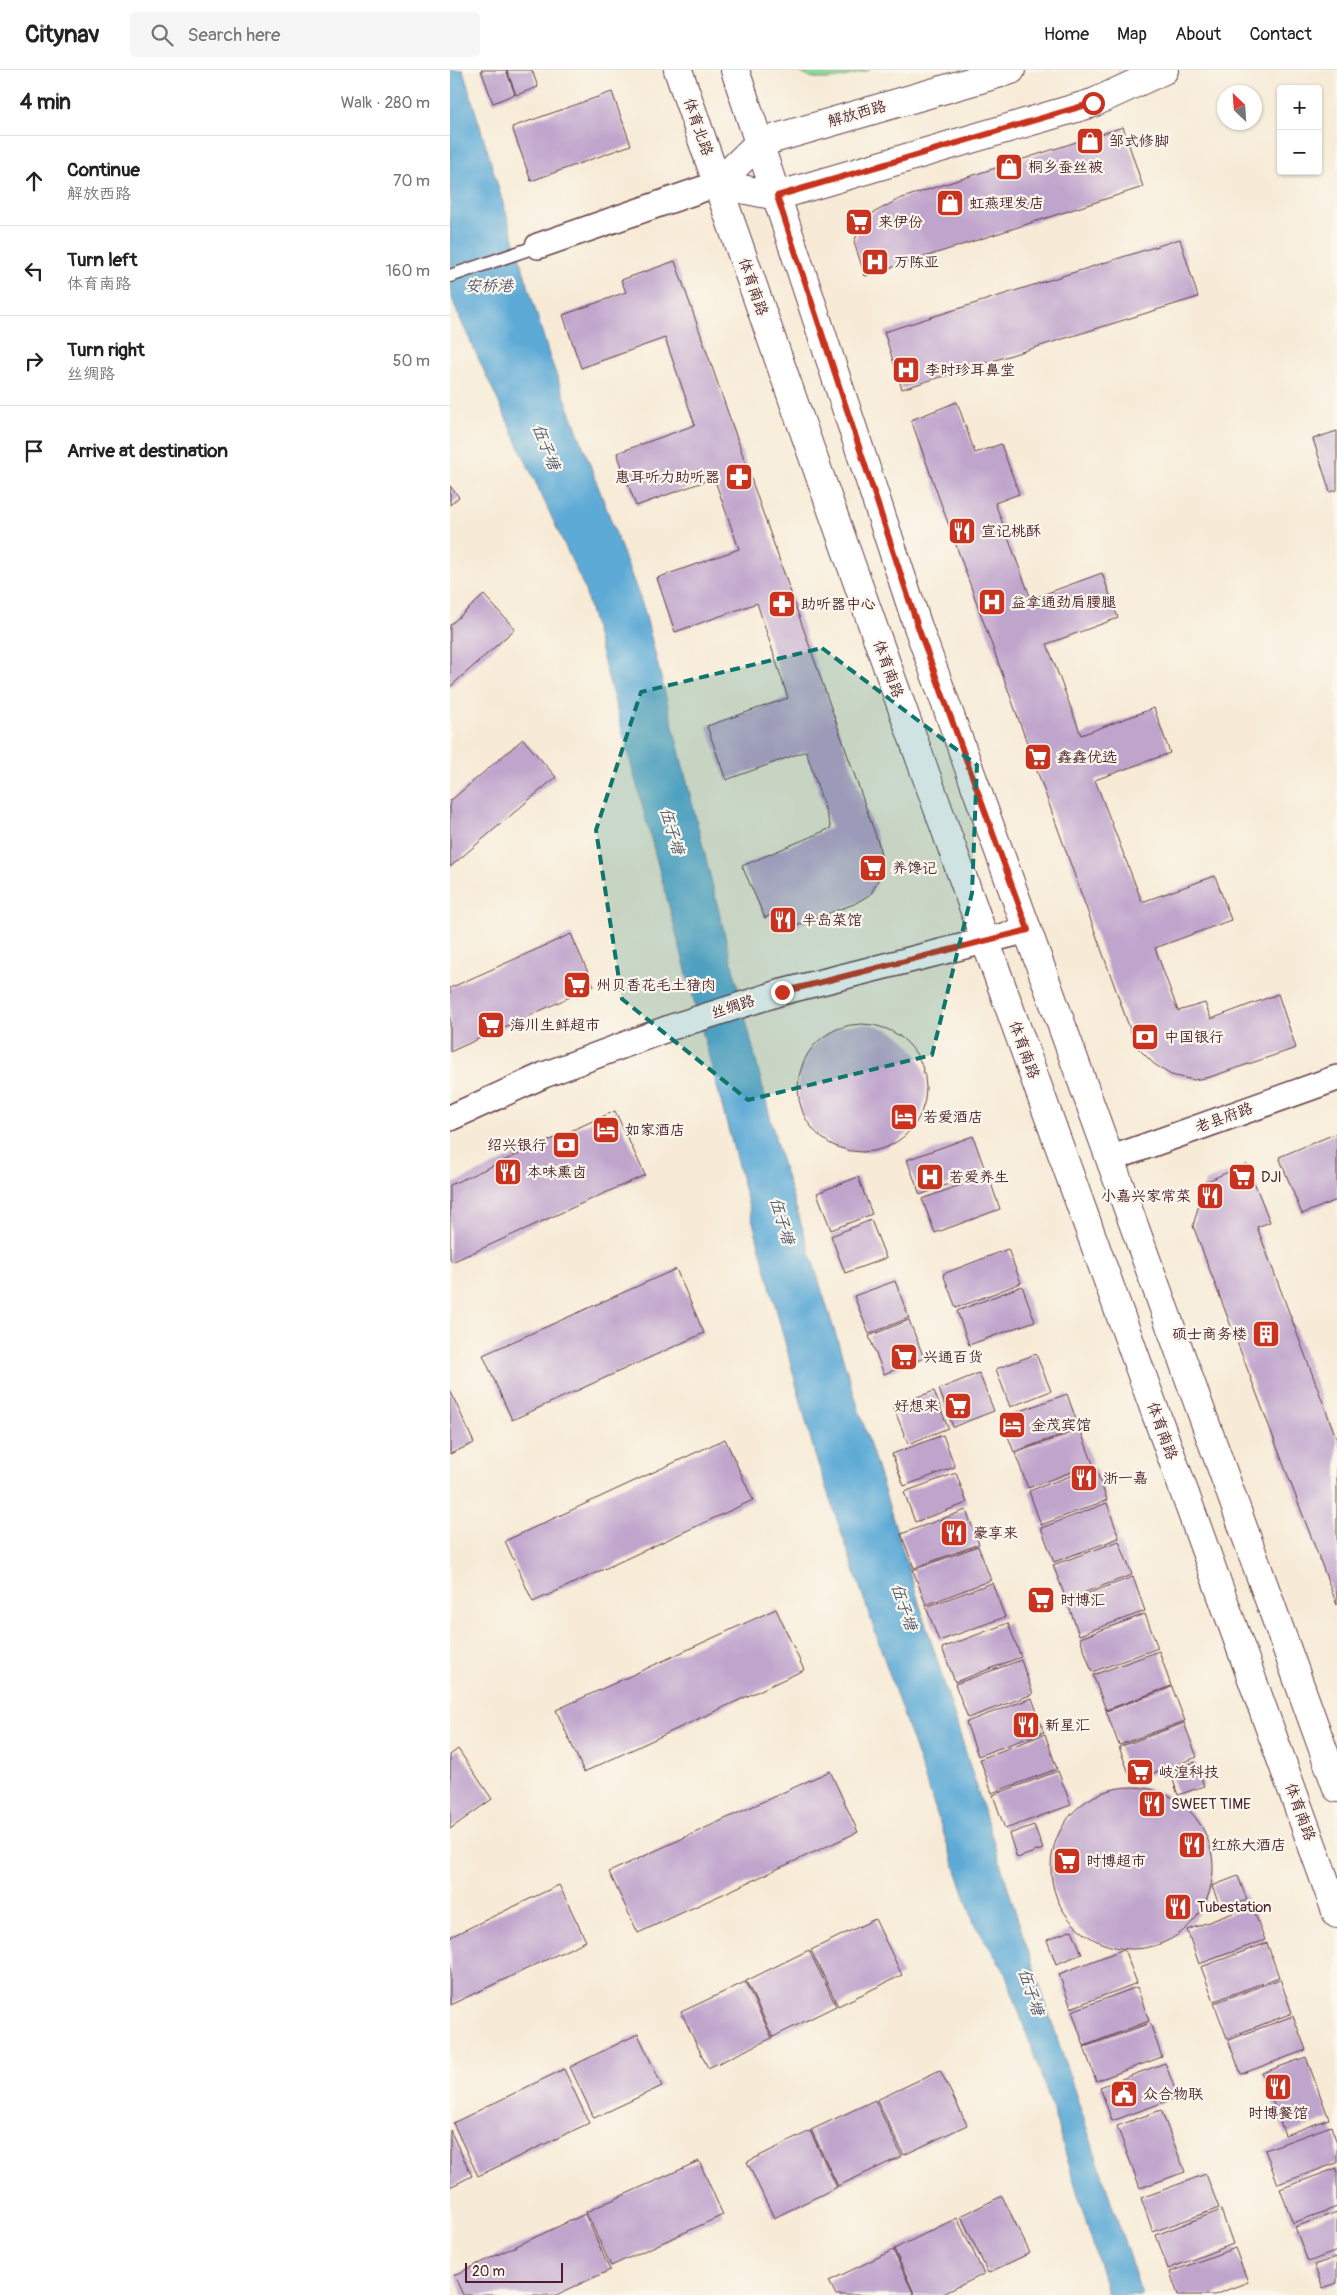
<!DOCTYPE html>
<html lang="en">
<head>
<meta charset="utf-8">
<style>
	body { margin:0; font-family:Pangolin,"LXGW WenKai TC",sans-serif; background:#f6f6f6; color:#222 }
	.controls { position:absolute; right:15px; top:15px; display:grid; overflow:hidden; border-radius:5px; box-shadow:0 1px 4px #0004 }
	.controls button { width:45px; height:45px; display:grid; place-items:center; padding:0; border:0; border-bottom:1px solid #e0e0e0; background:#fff; color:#222; font:25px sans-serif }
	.compass { position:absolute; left:767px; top:15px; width:45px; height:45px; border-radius:50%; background:#fff; box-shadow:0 1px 4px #0004; rotate:335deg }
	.scale { position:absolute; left:15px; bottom:12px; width:98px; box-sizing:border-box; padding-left:5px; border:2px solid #4a1f2b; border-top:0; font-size:14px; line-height:18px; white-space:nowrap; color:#4a1f2b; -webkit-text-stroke:4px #fbf7ec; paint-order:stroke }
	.stop { position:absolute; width:15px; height:15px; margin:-11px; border:4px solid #c8321e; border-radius:50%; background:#fff }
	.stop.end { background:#c8321e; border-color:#fff; box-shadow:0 1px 5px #0008 }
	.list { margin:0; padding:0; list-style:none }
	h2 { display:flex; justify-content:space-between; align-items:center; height:65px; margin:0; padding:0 20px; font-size:21px }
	h2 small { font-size:16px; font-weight:400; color:#767676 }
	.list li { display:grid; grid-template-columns:32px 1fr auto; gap:15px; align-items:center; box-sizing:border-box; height:90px; padding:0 20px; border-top:1px solid #e0e0e0 }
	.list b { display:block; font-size:19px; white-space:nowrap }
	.list p { margin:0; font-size:16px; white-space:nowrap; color:#767676 }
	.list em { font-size:16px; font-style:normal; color:#767676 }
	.icon { flex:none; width:28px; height:28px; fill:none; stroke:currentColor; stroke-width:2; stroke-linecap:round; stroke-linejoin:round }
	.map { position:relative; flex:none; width:887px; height:2225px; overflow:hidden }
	header { display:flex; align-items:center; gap:30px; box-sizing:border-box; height:70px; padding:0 25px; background:#fff; border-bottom:1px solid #e0e0e0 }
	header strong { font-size:24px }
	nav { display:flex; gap:28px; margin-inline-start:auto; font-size:18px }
	.search { width:350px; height:45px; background:#f6f6f6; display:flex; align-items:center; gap:12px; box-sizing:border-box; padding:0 18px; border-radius:5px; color:#767676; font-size:19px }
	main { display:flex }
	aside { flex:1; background:#fff }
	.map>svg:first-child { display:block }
	.green { fill:#8cda98; stroke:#6b7c62 }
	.water { fill:#5daad6; stroke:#546480 }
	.building { fill:#bfa4cc }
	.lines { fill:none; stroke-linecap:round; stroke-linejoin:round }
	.service-casing { stroke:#643e45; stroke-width:15 }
	.minor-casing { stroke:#643e45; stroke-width:28 }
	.secondary-casing { stroke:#643e45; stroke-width:30 }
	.service { stroke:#fff; stroke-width:12 }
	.minor { stroke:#fff; stroke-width:25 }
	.secondary { stroke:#fff; stroke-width:28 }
	.route { stroke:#c8321e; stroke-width:6 }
	.marked { fill:#0f766e; fill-opacity:0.2; stroke:#0f766e; stroke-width:4; stroke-dasharray:10 6; stroke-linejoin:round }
	.labels { text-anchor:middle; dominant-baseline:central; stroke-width:4.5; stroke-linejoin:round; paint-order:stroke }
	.street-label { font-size:15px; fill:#4a1f2b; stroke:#fbf7ec }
	.poi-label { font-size:15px; fill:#4a1f2b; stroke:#fbf7ec; text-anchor:start }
	.water-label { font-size:16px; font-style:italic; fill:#52576f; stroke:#fbf7ec }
</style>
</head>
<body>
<header>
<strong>Citynav</strong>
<div class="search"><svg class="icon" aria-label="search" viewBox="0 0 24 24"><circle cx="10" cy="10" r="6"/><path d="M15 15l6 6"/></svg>Search here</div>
<nav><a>Home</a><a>Map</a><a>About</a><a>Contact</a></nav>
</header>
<main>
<aside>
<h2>4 min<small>Walk · 280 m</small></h2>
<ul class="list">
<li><svg class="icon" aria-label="ahead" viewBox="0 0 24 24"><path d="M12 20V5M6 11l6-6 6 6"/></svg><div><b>Continue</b><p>解放西路</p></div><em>70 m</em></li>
<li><svg class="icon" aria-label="left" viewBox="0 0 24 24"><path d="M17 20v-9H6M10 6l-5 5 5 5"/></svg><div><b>Turn left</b><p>体育南路</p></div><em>160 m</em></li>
<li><svg class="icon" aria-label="right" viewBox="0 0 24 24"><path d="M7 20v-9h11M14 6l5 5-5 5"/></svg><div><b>Turn right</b><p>丝绸路</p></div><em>50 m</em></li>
<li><svg class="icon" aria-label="arrive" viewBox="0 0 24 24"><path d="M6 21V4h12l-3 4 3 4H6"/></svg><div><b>Arrive at destination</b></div></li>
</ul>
</aside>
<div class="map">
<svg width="887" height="2225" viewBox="0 0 887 2225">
	<rect width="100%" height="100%" fill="#fbf7ec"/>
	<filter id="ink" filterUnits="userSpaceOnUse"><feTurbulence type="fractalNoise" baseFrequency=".02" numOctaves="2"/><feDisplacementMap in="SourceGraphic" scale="10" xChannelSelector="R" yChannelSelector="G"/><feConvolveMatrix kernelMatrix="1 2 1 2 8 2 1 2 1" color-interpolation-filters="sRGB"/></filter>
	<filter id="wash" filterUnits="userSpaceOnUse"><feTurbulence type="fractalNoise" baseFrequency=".0096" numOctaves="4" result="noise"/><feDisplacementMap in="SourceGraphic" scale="20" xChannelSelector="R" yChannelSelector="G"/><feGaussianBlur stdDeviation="1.12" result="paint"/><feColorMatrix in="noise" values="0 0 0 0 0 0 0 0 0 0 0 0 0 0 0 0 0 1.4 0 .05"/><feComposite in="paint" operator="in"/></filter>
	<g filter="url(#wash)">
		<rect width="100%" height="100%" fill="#f7ebd7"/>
		<path class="green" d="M347,0H420C397,6 368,17 347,0Z"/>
		<path class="water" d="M0,0H13L99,285L194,539L329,1083L568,1850L692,2225H658L599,2028L555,1902L524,1853L365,1385L134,517L7,242L0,222Z"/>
		<g id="blocks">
			<g class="building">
				<path d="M31,0H56L65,24L43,33Z"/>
				<path d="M57,0H82L88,17L66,25Z"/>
				<path d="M162,22L181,75L81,111L62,57Z"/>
				<path d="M673,57L693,117L415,206L404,172L414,148L449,129Z"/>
				<path d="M730,169L748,227L452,319L434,262Z"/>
				<path d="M225,191L429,775L432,791L429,808L421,824L404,834L328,862L320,845L315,848L292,796L381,758L356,681L276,710L257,656L338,628L307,533L225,562L207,508L289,479L264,408L186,436L167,383L245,355L215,268L131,298L113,245L176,222L171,210Z"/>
				<path d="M507,332L525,383L551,374L569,424L545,433L581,529L652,503L668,548L597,574L631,665L704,638L720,683L645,710L692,832L765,806L781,850L705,878L728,941L755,933L761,949L828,924L846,978L760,1007L744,1010L721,1005L704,994L686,976L461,350Z"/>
				<path d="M887,361V420L880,422L863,369Z"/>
				<path d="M0,416L9,427L0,435Z"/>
				<path d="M34,525L65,559L0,617V555Z"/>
				<path d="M73,669L106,707L0,797V731Z"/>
				<path d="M121,864L144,916L0,982V918Z"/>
				<circle cx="412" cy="1018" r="64"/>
				<path d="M165,1041L195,1105L2,1192L0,1188V1115Z"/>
				<path d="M887,1063V1130L852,1144L829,1087Z"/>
				<path d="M523,1066L535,1100L470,1125L457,1090Z"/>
				<path d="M797,1094L820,1152L807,1157L887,1370V1535L743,1156L755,1112Z"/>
				<path d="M538,1105L550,1139L485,1163L472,1129Z"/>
				<path d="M408,1107L422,1144L381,1160L367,1123Z"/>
				<path d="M421,1150L436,1188L395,1203L381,1166Z"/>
				<path d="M558,1179L571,1213L506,1238L493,1204Z"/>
				<path d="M226,1199L254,1263L62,1350L33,1285Z"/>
				<path d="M445,1211L459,1248L419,1264L404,1226Z"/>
				<path d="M572,1216L585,1251L519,1275L507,1241Z"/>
				<path d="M459,1250L474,1288L434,1304L419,1266Z"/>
				<path d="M586,1284L601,1321L560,1337L546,1299Z"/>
				<path d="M529,1303L544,1341L503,1357L489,1319Z"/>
				<path d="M0,1320L24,1373L0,1384Z"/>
				<path d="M484,1321L498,1358L458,1374L443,1336Z"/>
				<path d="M617,1324L629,1358L564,1382L551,1348Z"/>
				<path d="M630,1359L643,1394L578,1418L565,1383Z"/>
				<path d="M493,1365L505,1397L454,1416L442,1384Z"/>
				<path d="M275,1369L303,1430L83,1532L55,1471Z"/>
				<path d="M645,1397L657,1430L591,1455L579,1421Z"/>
				<path d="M506,1403L517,1433L465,1452L454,1422Z"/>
				<path d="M657,1433L669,1468L604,1492L591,1458Z"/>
				<path d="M516,1440L529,1474L464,1498L451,1464Z"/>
				<path d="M669,1471L682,1505L616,1529L603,1495Z"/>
				<path d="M528,1476L541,1510L476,1535L463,1500Z"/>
				<path d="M683,1507L695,1541L629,1565L617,1531Z"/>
				<path d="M542,1513L555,1547L489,1571L476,1537Z"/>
				<path d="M326,1539L354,1600L134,1702L106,1640Z"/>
				<path d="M695,1544L708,1578L642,1602L630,1568Z"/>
				<path d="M558,1553L571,1587L505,1612L492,1578Z"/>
				<path d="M709,1581L721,1616L656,1640L643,1605Z"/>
				<path d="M571,1590L583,1624L518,1648L505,1614Z"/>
				<path d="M722,1617L735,1651L669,1675L656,1641Z"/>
				<path d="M582,1628L594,1662L528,1686L516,1652Z"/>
				<path d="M734,1653L747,1687L682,1711L669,1677Z"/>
				<path d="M595,1664L607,1699L542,1723L530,1689Z"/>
				<path d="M8,1679L42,1729L0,1759V1685Z"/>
				<path d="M745,1692L754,1716L728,1725L720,1701Z"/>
				<path d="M380,1701L408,1762L188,1863L159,1802Z"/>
				<path d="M608,1701L621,1735L555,1759L543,1725Z"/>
				<circle cx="682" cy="1798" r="81"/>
				<path d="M584,1755L593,1779L567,1788L559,1764Z"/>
				<path d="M788,1806L797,1830L771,1840L762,1816Z"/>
				<path d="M109,1815L136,1871L0,1935V1867Z"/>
				<path d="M802,1836L815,1870L749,1894L737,1860Z"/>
				<path d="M425,1849L452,1905L388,1936L361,1880Z"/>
				<path d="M622,1860L632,1884L606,1894L597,1870Z"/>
				<path d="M817,1873L829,1907L764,1931L751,1897Z"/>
				<path d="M674,1879L687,1913L621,1938L609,1904Z"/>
				<path d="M359,1880L386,1936L323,1967L296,1911Z"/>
				<path d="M830,1909L842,1943L777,1968L764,1933Z"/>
				<path d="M295,1912L322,1968L258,1998L231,1942Z"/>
				<path d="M687,1917L699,1951L634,1976L622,1941Z"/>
				<path d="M843,1946L856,1980L791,2004L778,1970Z"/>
				<path d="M700,1953L712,1987L646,2011L634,1977Z"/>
				<path d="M188,1964L212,2016L144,2048L120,1997Z"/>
				<path d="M856,1987L879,2049L835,2065L812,2003Z"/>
				<path d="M715,1993L728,2027L662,2051L650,2017Z"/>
				<path d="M114,1999L139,2053L28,2106L3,2053Z"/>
				<path d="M490,2000L517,2055L454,2085L427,2030Z"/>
				<path d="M425,2030L452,2086L388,2116L361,2060Z"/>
				<path d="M711,2040L735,2102L690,2118L667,2056Z"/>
				<path d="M881,2056L887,2073V2093L828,2114L815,2080Z"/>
				<path d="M0,2060L22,2106L0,2117Z"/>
				<path d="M360,2061L387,2117L324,2148L297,2092Z"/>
				<path d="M249,2091L273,2145L161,2196L136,2142Z"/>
				<path d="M887,2098V2137L843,2153L830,2119Z"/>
				<path d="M756,2104L769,2138L703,2162L691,2128Z"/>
				<path d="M552,2126L580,2183L538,2203L511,2146Z"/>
				<path d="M771,2140L783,2174L718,2199L706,2165Z"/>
				<path d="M887,2142V2181L858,2192L845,2157Z"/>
				<path d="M135,2144L160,2200L106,2225H13L4,2205Z"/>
				<path d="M507,2148L534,2204L491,2225H465L444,2179Z"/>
				<path d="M785,2178L798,2212L764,2225H728L720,2202Z"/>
				<path d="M443,2180L464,2225H386L379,2211Z"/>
				<path d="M887,2187V2213L873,2218L864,2195Z"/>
			</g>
		</g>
	</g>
	<g filter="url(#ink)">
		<use href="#blocks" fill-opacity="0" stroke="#643e45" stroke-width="1"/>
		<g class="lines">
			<g class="service-casing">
				<path id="service" d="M0,206L88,176"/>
			</g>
			<g class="minor-casing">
				<g id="minor">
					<path d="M88,176L267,114"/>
					<path d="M0,1048L94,1005L222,957L332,922L578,860"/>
					<path d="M660,1089L887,1008"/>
				</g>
			</g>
			<g class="secondary-casing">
				<g id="secondary">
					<path d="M228,0C441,617 665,1230 887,1844"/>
					<path d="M285,0L468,557L887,1718"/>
					<path d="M267,114L327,126L643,33L714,0"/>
					<path d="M267,114L309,73L561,0"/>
				</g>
			</g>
			<use href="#service" class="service"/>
			<use href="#minor" class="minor"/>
			<use href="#secondary" class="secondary"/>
		</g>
	</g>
	<g class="lines" filter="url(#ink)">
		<path class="route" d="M332,922L578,860L468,557L327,126L643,33"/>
	</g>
	<path class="marked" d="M372,578L527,695L522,823L482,985L298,1030L172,929L146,760L191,622Z"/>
	<defs>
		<g id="shop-square" transform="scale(1.4375)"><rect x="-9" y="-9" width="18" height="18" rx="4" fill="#c8321e" stroke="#fbf7ec"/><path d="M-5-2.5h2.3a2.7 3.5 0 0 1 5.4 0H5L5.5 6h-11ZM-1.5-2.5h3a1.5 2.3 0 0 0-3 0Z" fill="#fff"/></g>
		<g id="supermarket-square" transform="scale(1.4375)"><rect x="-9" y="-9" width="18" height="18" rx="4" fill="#c8321e" stroke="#fbf7ec"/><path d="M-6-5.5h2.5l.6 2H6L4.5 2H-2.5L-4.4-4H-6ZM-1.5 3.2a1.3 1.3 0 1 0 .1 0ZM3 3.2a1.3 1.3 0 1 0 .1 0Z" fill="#fff"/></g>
		<g id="hospital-square" transform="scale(1.4375)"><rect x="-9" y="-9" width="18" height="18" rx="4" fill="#c8321e" stroke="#fbf7ec"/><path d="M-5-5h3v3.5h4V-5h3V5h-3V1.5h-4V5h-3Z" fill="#fff"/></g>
		<g id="pharmacy-square" transform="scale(1.4375)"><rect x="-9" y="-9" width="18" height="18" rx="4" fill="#c8321e" stroke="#fbf7ec"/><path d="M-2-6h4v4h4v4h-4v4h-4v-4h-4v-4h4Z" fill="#fff"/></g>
		<g id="restaurant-square" transform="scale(1.4375)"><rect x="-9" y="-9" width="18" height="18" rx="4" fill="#c8321e" stroke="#fbf7ec"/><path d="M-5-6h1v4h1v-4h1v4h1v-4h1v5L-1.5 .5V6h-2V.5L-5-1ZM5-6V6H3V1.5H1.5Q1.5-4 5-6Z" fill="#fff"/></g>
		<g id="bank-square" transform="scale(1.4375)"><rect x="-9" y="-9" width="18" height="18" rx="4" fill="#c8321e" stroke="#fbf7ec"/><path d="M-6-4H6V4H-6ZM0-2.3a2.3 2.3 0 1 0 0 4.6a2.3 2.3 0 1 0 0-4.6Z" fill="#fff"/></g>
		<g id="hotel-square" transform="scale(1.4375)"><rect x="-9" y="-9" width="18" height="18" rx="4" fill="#c8321e" stroke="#fbf7ec"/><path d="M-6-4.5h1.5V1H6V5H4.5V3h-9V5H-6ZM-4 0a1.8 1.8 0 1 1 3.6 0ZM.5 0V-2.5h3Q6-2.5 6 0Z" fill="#fff"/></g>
		<g id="building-square" transform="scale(1.4375)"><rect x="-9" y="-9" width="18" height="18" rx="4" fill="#c8321e" stroke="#fbf7ec"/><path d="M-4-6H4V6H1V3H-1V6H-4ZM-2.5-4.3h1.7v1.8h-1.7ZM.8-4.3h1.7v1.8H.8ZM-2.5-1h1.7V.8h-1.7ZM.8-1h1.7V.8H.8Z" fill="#fff"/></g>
		<g id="civic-square" transform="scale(1.4375)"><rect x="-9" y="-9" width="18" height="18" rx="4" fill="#c8321e" stroke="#fbf7ec"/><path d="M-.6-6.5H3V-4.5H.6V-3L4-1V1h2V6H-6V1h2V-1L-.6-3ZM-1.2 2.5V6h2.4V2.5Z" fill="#fff"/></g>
	</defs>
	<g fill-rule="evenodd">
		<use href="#shop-square" x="640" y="71"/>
		<use href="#shop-square" x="559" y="97"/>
		<use href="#shop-square" x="500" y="133"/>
		<use href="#supermarket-square" x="409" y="152"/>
		<use href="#hospital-square" x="425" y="192"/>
		<use href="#hospital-square" x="456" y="300"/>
		<use href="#pharmacy-square" x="289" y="407"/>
		<use href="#restaurant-square" x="512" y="461"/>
		<use href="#hospital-square" x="542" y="532"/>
		<use href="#pharmacy-square" x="332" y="534"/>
		<use href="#supermarket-square" x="588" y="687"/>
		<use href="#supermarket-square" x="423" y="798"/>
		<use href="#restaurant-square" x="333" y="850"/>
		<use href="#supermarket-square" x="127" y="915"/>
		<use href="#supermarket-square" x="41" y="955"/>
		<use href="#bank-square" x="695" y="967"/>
		<use href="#hotel-square" x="454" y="1047"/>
		<use href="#hotel-square" x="156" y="1060"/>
		<use href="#bank-square" x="116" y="1075"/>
		<use href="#restaurant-square" x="58" y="1102"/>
		<use href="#hospital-square" x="480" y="1107"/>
		<use href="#supermarket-square" x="792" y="1107"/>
		<use href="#restaurant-square" x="760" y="1126"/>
		<use href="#building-square" x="816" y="1264"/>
		<use href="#supermarket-square" x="454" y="1287"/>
		<use href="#supermarket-square" x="508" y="1336"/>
		<use href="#hotel-square" x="562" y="1355"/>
		<use href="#restaurant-square" x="634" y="1408"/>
		<use href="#restaurant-square" x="504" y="1463"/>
		<use href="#supermarket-square" x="591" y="1530"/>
		<use href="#restaurant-square" x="576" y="1655"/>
		<use href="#supermarket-square" x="690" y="1702"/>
		<use href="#restaurant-square" x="702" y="1734"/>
		<use href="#restaurant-square" x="742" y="1775"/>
		<use href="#supermarket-square" x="617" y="1791"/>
		<use href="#restaurant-square" x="728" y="1837"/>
		<use href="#restaurant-square" x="828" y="2017"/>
		<use href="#civic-square" x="674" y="2024"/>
	</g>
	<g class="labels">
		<g class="street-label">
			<text transform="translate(407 44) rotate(-16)">解放西路</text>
			<text transform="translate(248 57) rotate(71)">体育北路</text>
			<text transform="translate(303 217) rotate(71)">体育南路</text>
			<text transform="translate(438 599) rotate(70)">体育南路</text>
			<text transform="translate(283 937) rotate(-18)">丝绸路</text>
			<text transform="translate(574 980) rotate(70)">体育南路</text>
			<text transform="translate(774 1048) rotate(-20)">老县府路</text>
			<text transform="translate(712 1361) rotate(70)">体育南路</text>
			<text transform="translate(850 1742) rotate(70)">体育南路</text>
		</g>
		<g class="poi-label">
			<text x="659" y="71">邹式修脚</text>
			<text x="578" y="97">桐乡蚕丝被</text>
			<text x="519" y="133">虹燕理发店</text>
			<text x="428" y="152">来伊份</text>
			<text x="444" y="192">万陈亚</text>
			<text x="475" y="300">李时珍耳鼻堂</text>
			<text x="270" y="407" text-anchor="end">惠耳听力助听器</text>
			<text x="531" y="461">宣记桃酥</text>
			<text x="561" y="532">益拿通劲肩腰腿</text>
			<text x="351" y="534">助听器中心</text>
			<text x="607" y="687">鑫鑫优选</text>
			<text x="442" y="798">养馋记</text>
			<text x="352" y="850">半岛菜馆</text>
			<text x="146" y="915">州贝香花毛土猪肉</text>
			<text x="60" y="955">海川生鲜超市</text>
			<text x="714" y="967">中国银行</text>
			<text x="473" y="1047">若爱酒店</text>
			<text x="175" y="1060">如家酒店</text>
			<text x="97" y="1075" text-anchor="end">绍兴银行</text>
			<text x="77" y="1102">本味熏卤</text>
			<text x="499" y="1107">若爱养生</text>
			<text x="811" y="1107">DJI</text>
			<text x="741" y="1126" text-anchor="end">小嘉兴家常菜</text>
			<text x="797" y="1264" text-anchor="end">硕士商务楼</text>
			<text x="473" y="1287">兴通百货</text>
			<text x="489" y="1336" text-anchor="end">好想来</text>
			<text x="581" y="1355">金茂宾馆</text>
			<text x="653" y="1408">浙一嘉</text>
			<text x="523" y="1463">豪享来</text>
			<text x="610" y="1530">时博汇</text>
			<text x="595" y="1655">新星汇</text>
			<text x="709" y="1702">岐湟科技</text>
			<text x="721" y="1734">SWEET TIME</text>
			<text x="761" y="1775">红旅大酒店</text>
			<text x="636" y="1791">时博超市</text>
			<text x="747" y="1837">Tubestation</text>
			<text x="693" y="2024">众合物联</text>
			<text x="828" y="2043" text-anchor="middle">时博餐馆</text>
		</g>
		<g class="water-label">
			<text x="39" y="216">安桥港</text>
			<text transform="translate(96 377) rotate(69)">伍子塘</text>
			<text transform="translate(222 761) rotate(74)">伍子塘</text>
			<text transform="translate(332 1151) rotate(74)">伍子塘</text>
			<text transform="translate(454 1537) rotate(72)">伍子塘</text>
			<text transform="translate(581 1922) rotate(72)">伍子塘</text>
		</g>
	</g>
</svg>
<div class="controls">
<button>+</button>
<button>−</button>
</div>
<svg class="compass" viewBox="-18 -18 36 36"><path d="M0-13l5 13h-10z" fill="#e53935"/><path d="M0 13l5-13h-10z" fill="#767676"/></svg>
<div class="scale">20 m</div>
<div class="stop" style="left:643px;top:33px"></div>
<div class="stop end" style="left:332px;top:922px"></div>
</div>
</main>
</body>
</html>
